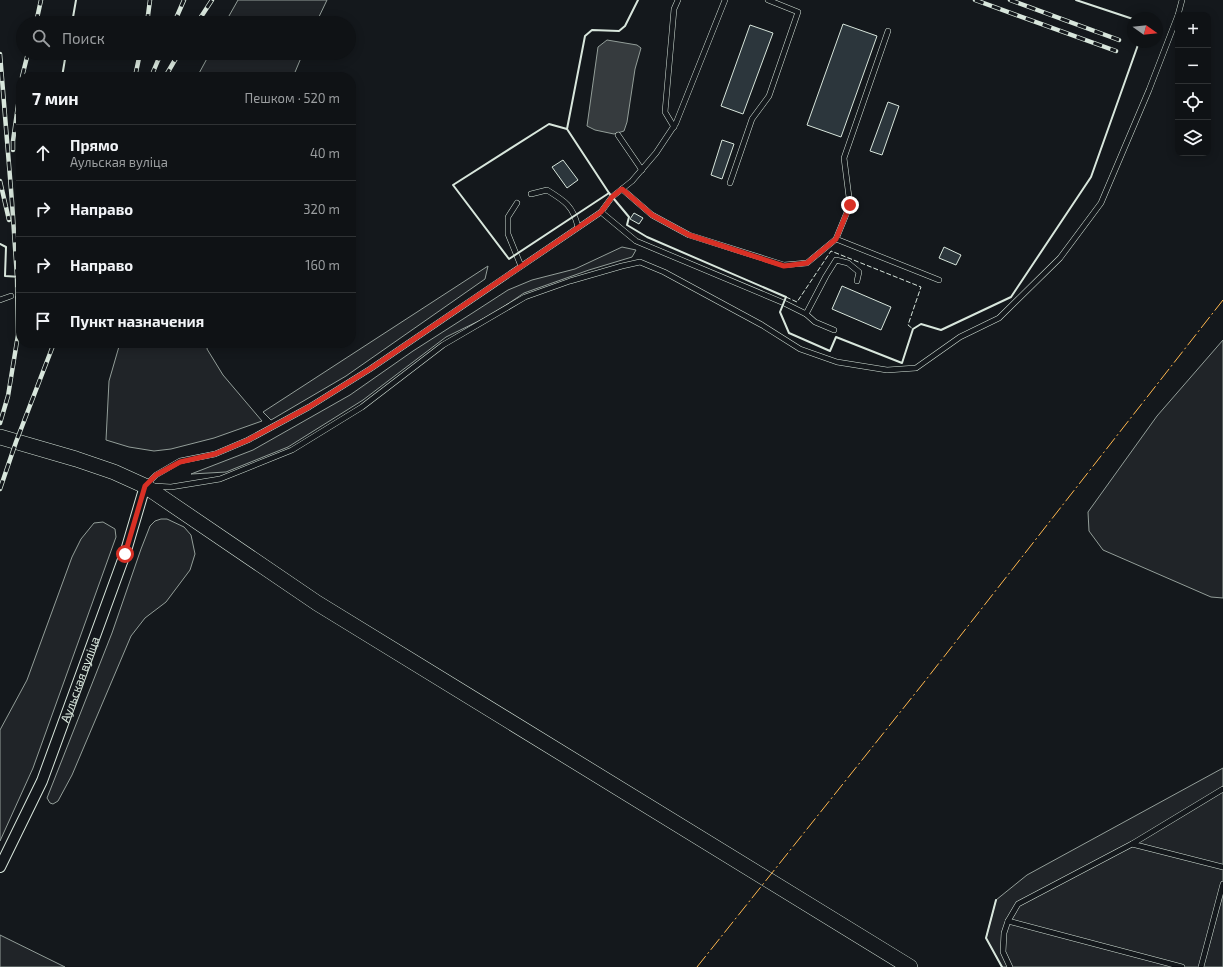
<!DOCTYPE html>
<html lang="ru">
<head>
<meta charset="utf-8">
<style>
	body { margin:0; font-family:"Exo 2",sans-serif; background:#181b1e; color:#f1f3f6 }
	.controls { position:absolute; right:12px; top:12px; display:grid; overflow:hidden; border-radius:8px; box-shadow:0 2px 10px #0003 }
	.controls button { width:36px; height:36px; display:grid; place-items:center; padding:0; border:0; border-bottom:1px solid #2f3234; background:#0f1215; color:#f1f3f6; font:20px sans-serif }
	.compass { position:absolute; left:1127px; top:12px; width:36px; height:36px; border-radius:50%; background:#0f1215; box-shadow:0 2px 10px #0003; rotate:105deg }
	.stop { position:absolute; width:12px; height:12px; margin:-9px; border:3px solid #d93025; border-radius:50%; background:#fff }
	.stop.end { background:#d93025; border-color:#fff; box-shadow:0 1px 4px #0008 }
	.list { margin:0; padding:0; list-style:none }
	h2 { display:flex; justify-content:space-between; align-items:center; height:52px; margin:0; padding:0 16px; font-size:17px }
	h2 small { font-size:13px; font-weight:400; color:#9b9ea0 }
	.list li { display:grid; grid-template-columns:26px 1fr auto; gap:12px; align-items:center; box-sizing:border-box; height:56px; padding:0 16px; border-top:1px solid #2f3234 }
	.list b { display:block; font-size:15px; white-space:nowrap }
	.list p { margin:0; font-size:13px; white-space:nowrap; color:#9b9ea0 }
	.list em { font-size:13px; font-style:normal; color:#9b9ea0 }
	.icon { flex:none; width:22px; height:22px; fill:none; stroke:currentColor; stroke-width:2; stroke-linecap:round; stroke-linejoin:round }
	.map { position:relative; flex:none; width:1223px; height:967px; overflow:hidden }
	.search { position:absolute; background:#0f1215; box-shadow:0 2px 10px #0003; left:16px; top:16px; width:340px; height:44px; display:flex; align-items:center; gap:10px; box-sizing:border-box; padding:0 14px; border-radius:22px; color:#9b9ea0; font-size:15px }
	.panel { position:absolute; background:#0f1215; box-shadow:0 2px 10px #0003; left:16px; top:72px; width:340px; height:276px; border-radius:16px }
	.map>svg:first-child { display:block }
	.green { fill:#202428; stroke:#939e99 }
	.water { fill:#363b3e; stroke:#939e99 }
	.building { fill:#2c363c; stroke:#d8e6dc }
	.lines { fill:none; stroke-linecap:round; stroke-linejoin:round }
	.lane-casing { stroke:#d8e6dc; stroke-width:6 }
	.street-casing { stroke:#d8e6dc; stroke-width:12 }
	.secondary-casing { stroke:#d8e6dc; stroke-width:16 }
	.lane { stroke:#14181c; stroke-width:5 }
	.street { stroke:#14181c; stroke-width:10 }
	.secondary { stroke:#14181c; stroke-width:15 }
	.rail-casing { stroke:#d8e6dc; stroke-width:4.5 }
	.rail { stroke:#14181c; stroke-width:3; stroke-dasharray:9; stroke-linecap:butt }
	.fence { stroke:#d8e6dc; stroke-width:1; stroke-dasharray:5 2; stroke-linecap:butt }
	.wall { stroke:#d8e6dc; stroke-width:2 }
	.power { stroke:#ffb74d; stroke-width:1; stroke-dasharray:14 3 2 3; stroke-linecap:butt }
	.route { stroke:#d93025; stroke-width:5 }
	.labels { text-anchor:middle; dominant-baseline:central; stroke-width:3; stroke-linejoin:round; paint-order:stroke }
	.street-label { font-size:12px; fill:#d8e6dc; stroke:#14181c }
</style>
</head>
<body>
<div class="map">
<svg width="1223" height="967" viewBox="0 0 1223 967">
	<rect width="100%" height="100%" fill="#14181c"/>
	<g class="green">
		<path d="M238,0H327L316,23H225Z"/>
		<path d="M210,53H303L293,77H197Z"/>
		<path d="M622,247L636,250L632,257L589,270L524,293L493,314L446,337L363,400L288,447L226,472L191,474L253,450L350,395L413,351L474,312L508,290L532,280L575,269Z"/>
		<path d="M488,266L485,279L346,376L271,420L263,412Z"/>
		<path d="M1223,340V598L1211,597L1103,550L1089,531L1088,512L1157,416Z"/>
		<path d="M120,343H208L207,349L223,375L262,421L214,438L171,449L154,451L129,447L106,440L109,381Z"/>
		<path d="M161,519H167L184,527L191,535L195,554L190,570L166,602L145,618L131,636L72,775L58,801L53,804L50,803L47,798L112,633L141,549L150,526L155,521Z"/>
		<path d="M103,522L115,529L116,537L33,768L0,841V730L27,680L72,557L81,539L94,523Z"/>
		<path d="M1223,768V967H1002L986,938L996,900L1027,875Z"/>
		<path d="M0,935L65,967H0Z"/>
	</g>
	<path class="water" d="M607,40L637,45L641,48L635,69L627,122L624,131L614,134L595,130L587,126L598,47Z"/>
	<g class="building">
		<path d="M843,24L877,36L841,137L807,125Z"/>
		<path d="M750,25L773,33L743,114L721,106Z"/>
		<path d="M888,102L899,106L882,155L870,151Z"/>
		<path d="M722,140L734,144L722,179L711,175Z"/>
		<path d="M563,160L578,180L567,188L552,167Z"/>
		<path d="M634,213L643,218L639,224L630,219Z"/>
		<path d="M944,247L961,255L956,265L939,258Z"/>
		<path d="M842,286L891,307L881,330L832,309Z"/>
	</g>
	<g class="lines">
		<g class="lane-casing">
			<g id="lane">
				<path d="M1178,15L1182,0"/>
				<path d="M674,127L665,112L674,9L678,0"/>
				<path d="M618,135L642,170"/>
				<path d="M730,183L752,119L769,96L798,12L768,0"/>
				<path d="M622,189L652,215L689,235L784,265L807,263L836,239L850,205L844,158L888,31"/>
				<path d="M531,194L547,190C565,201 573,206 578,227"/>
				<path d="M517,203L508,217V234L521,266"/>
				<path d="M601,212L636,241L784,303L806,314L815,322L834,330"/>
				<path d="M836,239L939,280"/>
				<path d="M0,300L11,296"/>
				<path d="M806,314L826,276L836,260L848,263L859,272L857,281"/>
				<path d="M146,485L156,475L180,461L215,454L248,440L309,407L370,369L601,212L612,197L632,181L656,153L676,123L725,0"/>
				<path d="M153,486L171,487L220,479L292,450L362,407L443,345L525,297L570,281L622,266L640,262L664,272L762,325L800,349L837,362L887,370L916,368L960,337L999,318L1060,258L1101,203L1149,90L1178,15"/>
				<path d="M1223,789L1132,844L1223,867"/>
				<path d="M1008,921L1182,967"/>
				<path d="M1010,967L1003,952L1004,933L1008,921L1018,904L1132,844"/>
				<path d="M1201,967L1223,884"/>
			</g>
		</g>
		<g class="street-casing">
			<g id="street">
				<path id="s1" d="M0,867L42,781L125,554L145,486"/>
			</g>
		</g>
		<g class="secondary-casing">
			<path id="secondary" d="M0,437L76,459L114,472L145,486L317,603L910,967"/>
		</g>
		<use href="#lane" class="lane"/>
		<use href="#street" class="street"/>
		<use href="#secondary" class="secondary"/>
		<g class="rail-casing">
			<g id="rail">
				<path d="M975,0L1116,51"/>
				<path d="M1010,0L1119,40"/>
				<path d="M36,23L41,0"/>
				<path d="M147,23L150,0"/>
				<path d="M174,23L184,0"/>
				<path d="M197,23L212,0"/>
				<path d="M0,54L12,202L17,277L18,335L8,396L0,423"/>
				<path d="M22,77L28,53"/>
				<path d="M135,77L140,53"/>
				<path d="M151,77L161,53"/>
				<path d="M165,77L179,53"/>
				<path d="M13,150V141L21,84"/>
				<path d="M0,181L9,220"/>
				<path d="M0,489L16,442L54,343"/>
			</g>
		</g>
		<use href="#rail" class="rail"/>
		<path class="fence" d="M786,297L797,302L831,251L921,287L908,325L913,329"/>
		<g class="wall">
			<path d="M638,0L625,26L619,31L592,30L585,36L567,129L609,193L629,217L627,225L647,237L786,297L780,312L789,333L830,351L836,337L902,363L913,329L921,324L941,330L1011,297L1091,177L1139,42"/>
			<path d="M1076,0L1133,19"/>
			<path d="M72,23L76,0"/>
			<path d="M62,77L66,53"/>
			<path d="M567,129L549,124L453,185L509,259L609,193"/>
			<path d="M0,244L6,247L5,276L21,277"/>
			<path d="M996,900L986,938L1002,967"/>
		</g>
		<path class="power" d="M697,967L925,681L1223,300"/>
	</g>
	<g class="lines">
		<path class="route" d="M125,554L145,486L156,475L180,462L215,454L248,440L309,407L370,369L601,212L612,197L622,189L652,215L689,235L784,266L807,263L836,239L850,205"/>
	</g>
	<g class="labels">
		<g class="street-label">
			<text stroke="none"><textPath href="#s1" startOffset="204">Аульская вуліца</textPath></text>
		</g>
	</g>
</svg>
<div class="controls">
<button>+</button>
<button>−</button>
<button><svg class="icon" aria-label="locate" viewBox="0 0 24 24"><circle cx="12" cy="12" r="6"/><path d="M12 2v4M12 18v4M2 12h4M18 12h4"/></svg></button>
<button><svg class="icon" aria-label="layers" viewBox="0 0 24 24"><path d="M12 4l9 5-9 5-9-5zM3 14l9 5 9-5"/></svg></button>
</div>
<svg class="compass" viewBox="-18 -18 36 36"><path d="M0-13l5 13h-10z" fill="#e53935"/><path d="M0 13l5-13h-10z" fill="#9b9ea0"/></svg>
<div class="stop" style="left:125px;top:554px"></div>
<div class="stop end" style="left:850px;top:205px"></div>
<div class="search"><svg class="icon" aria-label="search" viewBox="0 0 24 24"><circle cx="10" cy="10" r="6"/><path d="M15 15l6 6"/></svg>Поиск</div>
<section class="panel">
<h2>7 мин<small>Пешком · 520 m</small></h2>
<ul class="list">
<li><svg class="icon" aria-label="ahead" viewBox="0 0 24 24"><path d="M12 20V5M6 11l6-6 6 6"/></svg><div><b>Прямо</b><p>Аульская вуліца</p></div><em>40 m</em></li>
<li><svg class="icon" aria-label="right" viewBox="0 0 24 24"><path d="M7 20v-9h11M14 6l5 5-5 5"/></svg><div><b>Направо</b></div><em>320 m</em></li>
<li><svg class="icon" aria-label="right" viewBox="0 0 24 24"><path d="M7 20v-9h11M14 6l5 5-5 5"/></svg><div><b>Направо</b></div><em>160 m</em></li>
<li><svg class="icon" aria-label="arrive" viewBox="0 0 24 24"><path d="M6 21V4h12l-3 4 3 4H6"/></svg><div><b>Пункт назначения</b></div></li>
</ul>
</section>
</div>
</body>
</html>
